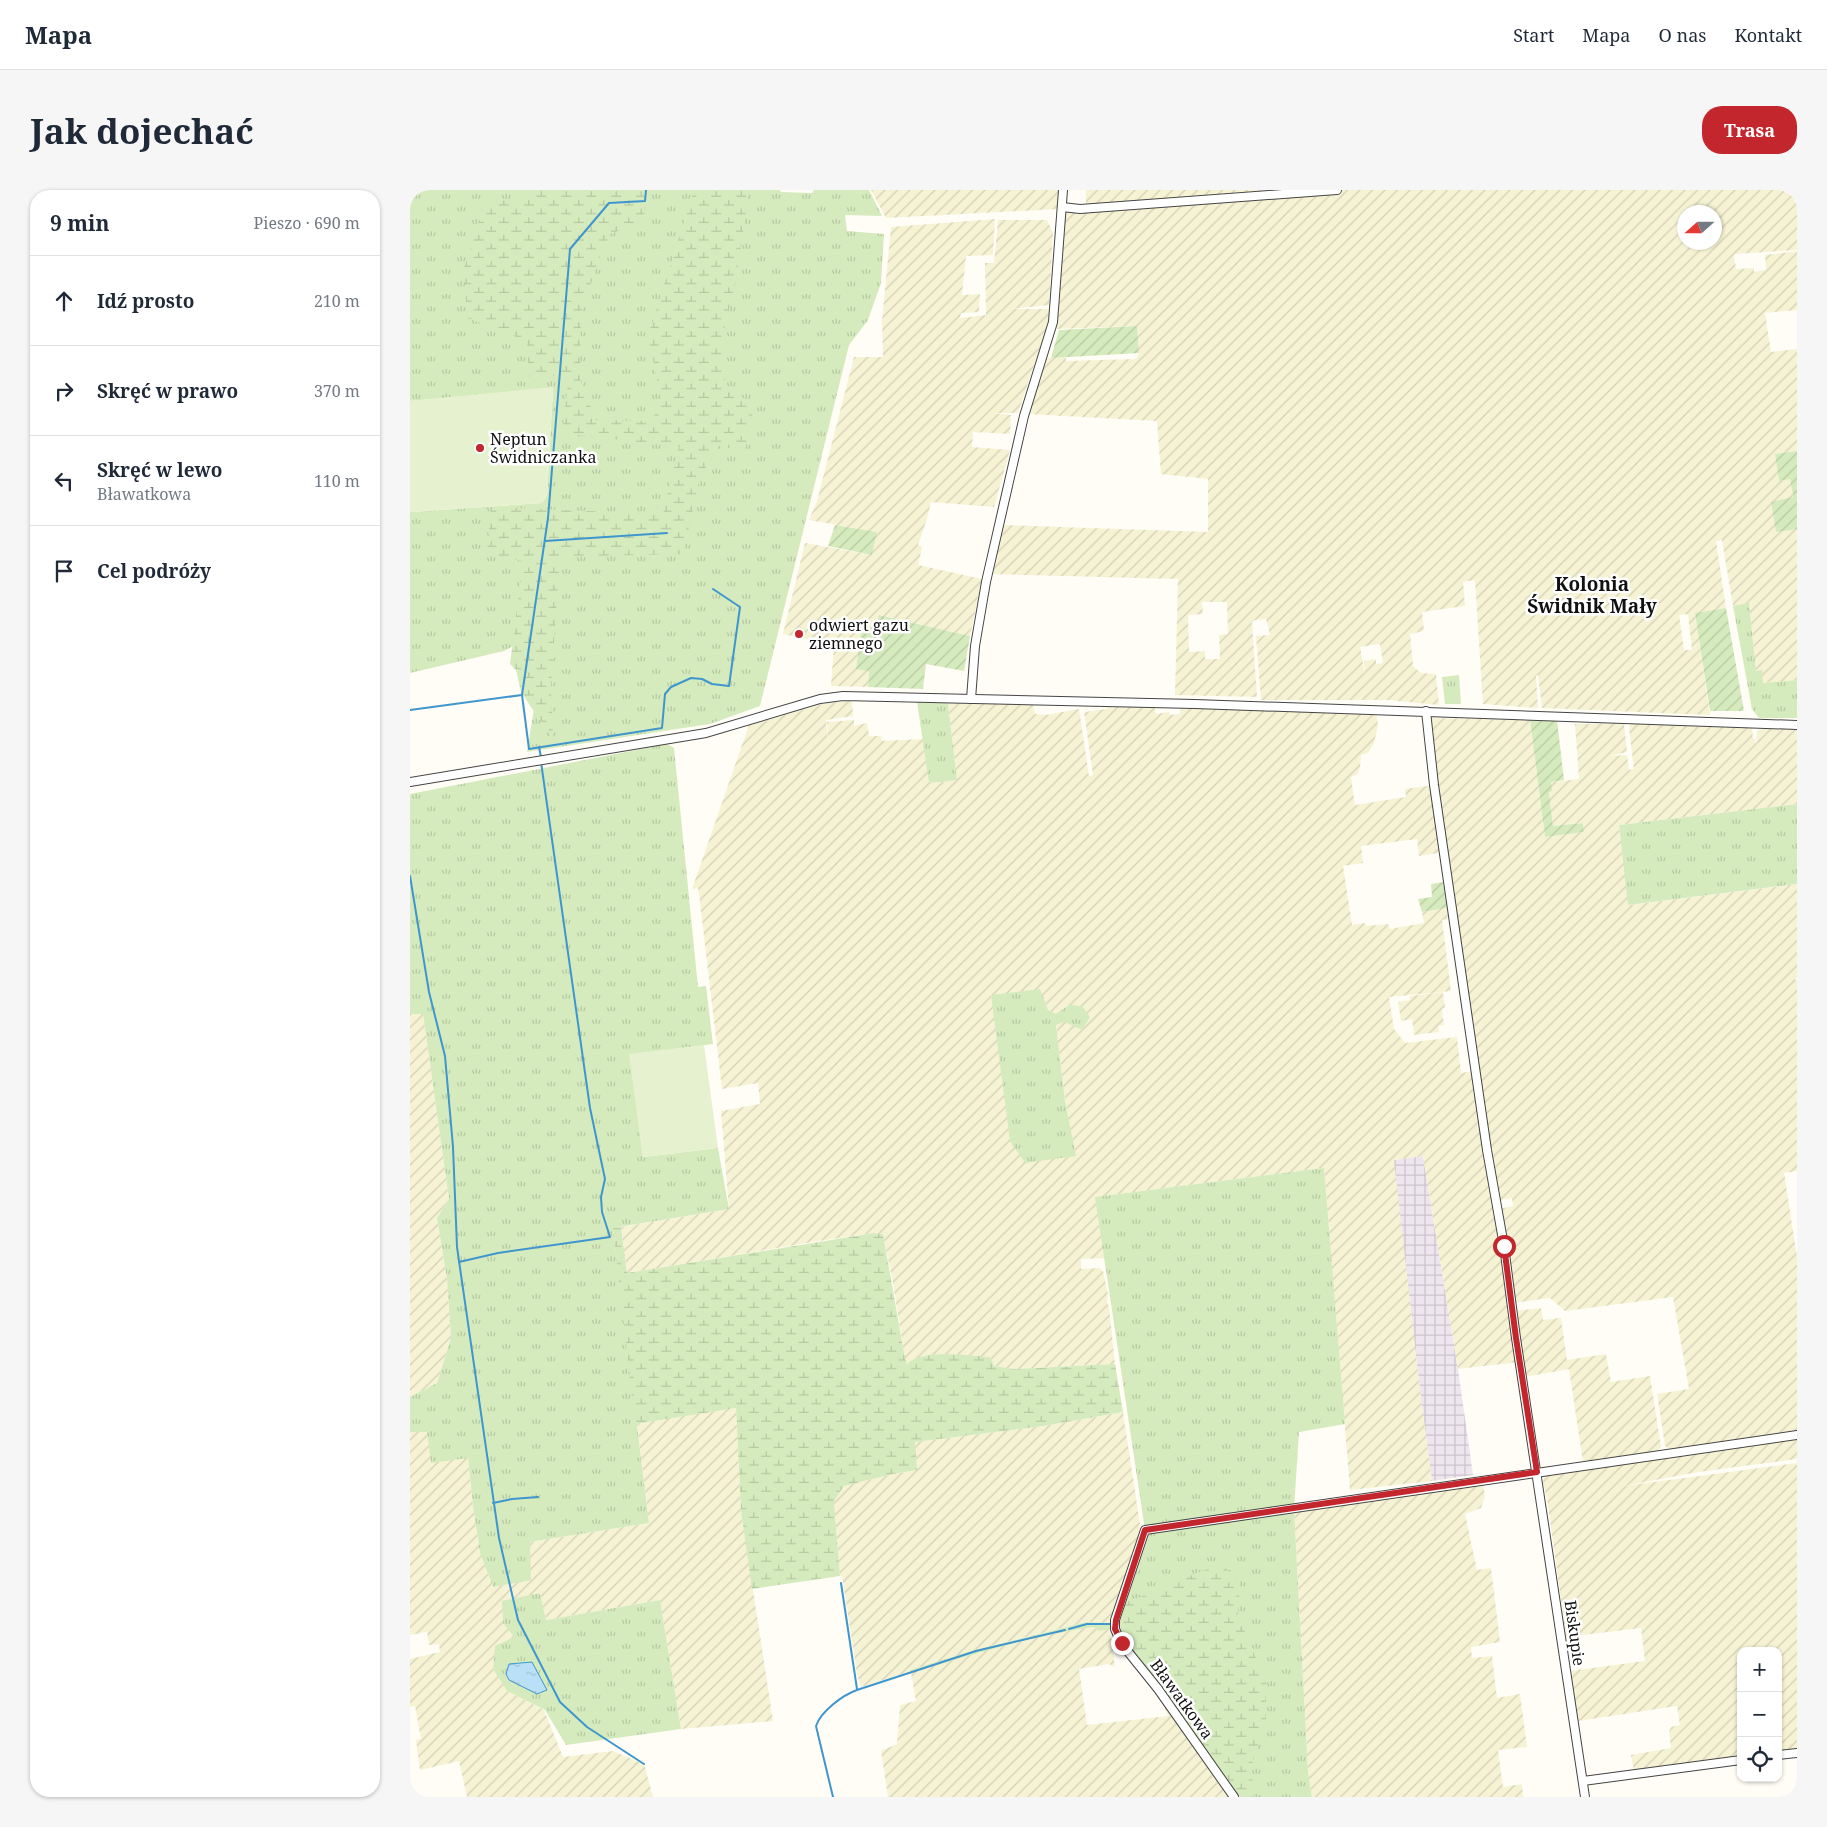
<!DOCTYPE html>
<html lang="pl">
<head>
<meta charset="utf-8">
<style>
	body { margin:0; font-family:"Noto Serif",serif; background:#f6f6f7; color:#1f2937 }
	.controls { position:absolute; right:15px; bottom:15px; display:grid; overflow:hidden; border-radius:10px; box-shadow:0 1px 4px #0004 }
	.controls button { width:45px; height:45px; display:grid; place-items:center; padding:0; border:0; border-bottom:1px solid #e0e1e3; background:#fff; color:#1f2937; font:25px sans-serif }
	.compass { position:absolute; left:1267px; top:15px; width:45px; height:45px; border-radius:50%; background:#fff; box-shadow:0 1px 4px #0004; rotate:249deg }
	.stop { position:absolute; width:15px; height:15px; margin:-11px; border:4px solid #c4262e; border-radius:50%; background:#fff }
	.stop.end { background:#c4262e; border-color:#fff; box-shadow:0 1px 5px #0008 }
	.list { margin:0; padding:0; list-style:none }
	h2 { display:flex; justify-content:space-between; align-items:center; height:65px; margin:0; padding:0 20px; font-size:21px }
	h2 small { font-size:16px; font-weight:400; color:#747a83 }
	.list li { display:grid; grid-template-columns:32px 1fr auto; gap:15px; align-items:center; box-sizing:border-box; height:90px; padding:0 20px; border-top:1px solid #e0e1e3 }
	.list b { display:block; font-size:19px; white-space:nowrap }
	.list p { margin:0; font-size:16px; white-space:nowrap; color:#747a83 }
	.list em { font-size:16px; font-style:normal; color:#747a83 }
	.icon { flex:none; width:28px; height:28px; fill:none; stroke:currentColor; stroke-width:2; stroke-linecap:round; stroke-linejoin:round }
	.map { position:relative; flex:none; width:1387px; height:1607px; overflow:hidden; border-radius:20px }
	header { display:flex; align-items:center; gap:30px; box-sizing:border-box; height:70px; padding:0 25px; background:#fff; border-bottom:1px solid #e0e1e3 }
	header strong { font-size:24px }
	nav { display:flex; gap:28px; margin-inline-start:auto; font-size:18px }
	.intro { display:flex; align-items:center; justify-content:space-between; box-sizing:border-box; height:120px; padding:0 30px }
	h1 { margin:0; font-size:35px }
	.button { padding:12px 22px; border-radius:20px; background:#c4262e; color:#fff; font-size:18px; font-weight:700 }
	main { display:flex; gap:30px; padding:0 30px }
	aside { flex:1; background:#fff; border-radius:20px; box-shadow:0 1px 4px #0004 }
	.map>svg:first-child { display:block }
	.industrial { fill:url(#industrial-grid) }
	.farmland { fill:url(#farmland-furrows); fill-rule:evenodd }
	.grass { fill:url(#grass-tufts) }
	.wetland { fill:url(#wetland-marsh) }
	.garden { fill:url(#garden-furrows) }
	.pitch { fill:#e6f2cf }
	.water { fill:url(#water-ripples); stroke:#3f96cf }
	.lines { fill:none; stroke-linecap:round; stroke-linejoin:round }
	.stream { stroke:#3f96cf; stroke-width:2 }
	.minor-casing { stroke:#444; stroke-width:10 }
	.minor { stroke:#fff; stroke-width:8 }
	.route { stroke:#c4262e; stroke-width:6 }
	.poi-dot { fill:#c4262e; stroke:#fff; stroke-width:2 }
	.labels { text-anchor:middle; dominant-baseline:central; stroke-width:5; stroke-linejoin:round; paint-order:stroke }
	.poi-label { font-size:16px; fill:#111; stroke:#fff; text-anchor:start }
	.street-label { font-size:16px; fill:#111; stroke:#fff }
	.quarter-label { font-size:19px; font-weight:bold; fill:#111; stroke:#fff }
</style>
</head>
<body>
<header>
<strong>Mapa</strong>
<nav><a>Start</a><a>Mapa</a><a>O nas</a><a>Kontakt</a></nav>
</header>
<div class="intro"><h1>Jak dojechać</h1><a class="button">Trasa</a></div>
<main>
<aside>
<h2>9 min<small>Pieszo · 690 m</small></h2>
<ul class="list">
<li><svg class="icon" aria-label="ahead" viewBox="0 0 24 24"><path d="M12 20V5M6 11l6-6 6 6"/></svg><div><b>Idź prosto</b></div><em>210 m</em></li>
<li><svg class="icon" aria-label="right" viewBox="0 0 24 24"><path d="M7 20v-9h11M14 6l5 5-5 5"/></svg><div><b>Skręć w prawo</b></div><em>370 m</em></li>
<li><svg class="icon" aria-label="left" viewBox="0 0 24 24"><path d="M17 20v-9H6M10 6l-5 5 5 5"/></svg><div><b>Skręć w lewo</b><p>Bławatkowa</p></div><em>110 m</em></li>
<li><svg class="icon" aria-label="arrive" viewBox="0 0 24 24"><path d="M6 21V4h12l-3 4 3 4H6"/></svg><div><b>Cel podróży</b></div></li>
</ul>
</aside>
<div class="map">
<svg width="1387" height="1607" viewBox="0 0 1387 1607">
	<defs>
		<pattern id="industrial-grid" width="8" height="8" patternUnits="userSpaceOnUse" patternTransform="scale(1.25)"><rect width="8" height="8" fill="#eee6ef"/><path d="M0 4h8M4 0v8" fill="none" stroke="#cbc4cc"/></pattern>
		<pattern id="farmland-furrows" width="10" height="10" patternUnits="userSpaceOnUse" patternTransform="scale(1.25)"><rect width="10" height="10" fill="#f6f3d4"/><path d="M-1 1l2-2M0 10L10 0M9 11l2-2" fill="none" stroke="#d2cfb5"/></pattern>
		<pattern id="grass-tufts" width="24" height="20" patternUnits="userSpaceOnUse" patternTransform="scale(1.25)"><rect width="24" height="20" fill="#d5ebbd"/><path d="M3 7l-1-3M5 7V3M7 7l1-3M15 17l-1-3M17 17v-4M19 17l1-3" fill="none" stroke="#b6c8a1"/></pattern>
		<pattern id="wetland-marsh" width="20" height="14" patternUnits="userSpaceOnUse" patternTransform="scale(1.25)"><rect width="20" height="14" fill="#d5ebbd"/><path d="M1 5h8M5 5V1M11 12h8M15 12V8" fill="none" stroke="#b6c8a1"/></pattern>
		<pattern id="garden-furrows" width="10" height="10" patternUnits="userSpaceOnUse" patternTransform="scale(1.25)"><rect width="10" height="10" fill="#d5ebbd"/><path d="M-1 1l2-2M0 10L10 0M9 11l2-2" fill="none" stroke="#b6c8a1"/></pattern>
		<pattern id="water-ripples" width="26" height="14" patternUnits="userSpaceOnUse" patternTransform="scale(1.25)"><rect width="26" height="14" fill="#b9e0f7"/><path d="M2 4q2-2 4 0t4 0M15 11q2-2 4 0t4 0" fill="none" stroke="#9ebfd3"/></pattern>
	</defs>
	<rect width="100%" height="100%" fill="#fffdf5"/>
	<path class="industrial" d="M1013,966L1048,1179L1063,1285L1022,1291L1011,1209L983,970Z"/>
	<g class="farmland">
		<path d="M461,0H649L648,19L476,28Z"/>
		<path d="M676,0H1387V60L1325,64L1324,66L1326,79L1344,78V82L1356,80L1355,65L1387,61V120L1355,123L1361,162L1387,159V261L1365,264L1369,291L1380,289L1383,308L1361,312L1366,341L1387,339V490L1353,493L1346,481L1339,414L1323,416L1312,350L1306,351L1316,418L1285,423L1300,525L1132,518L1128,485L1126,486L1128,518L1073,514L1065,390L1053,392L1055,416L1012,422L1014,441L1000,444L1003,476L1011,483L1026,484L1029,515L978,510H851L846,446L860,445L856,429L845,430L842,432L847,507L765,505L768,389L582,384L594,335L798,342V289L751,284L747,231L617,224L633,168L656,167V171L726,169L729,163L727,136L646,139L654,23L658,21L674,20L676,13ZM1274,22H1304V52H1274ZM792,412H817L818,444L809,445L810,469H795V461L779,462L778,425L793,424ZM1278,424L1282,460H1274L1269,425ZM970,454L973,473L966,474V469L954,471L955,485L950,457Z"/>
		<path d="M585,29L583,65L556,66L552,105L570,104L569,122L551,123L550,128L576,125L575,73H584L588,30H637L643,43L639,115L601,119H641L639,130L608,223H581L601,225L600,244L563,242L562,257L600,260L584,317L521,312L517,329L508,355L512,357L508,375L572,389L560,446L470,425L465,444L451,441L446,478L459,481L458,497L421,496L424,455L373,444L395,353L462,365L466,342L399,330L407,311L444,167H473L472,131L481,37Z"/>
		<path d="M442,511L443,526L416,530L419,558L417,532L444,530V536L457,533L459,546H471L472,551L513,549L520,593L547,590L538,513L623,514L625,524L636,525L669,519L679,586L683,585L674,522L697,519L696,515L745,518L746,524L759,522L760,525L770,524V518L959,523L967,526L968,536L964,553L958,563L951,565L950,577L948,584L941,587L945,615L996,607L995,599L1024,595L1034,662L1009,666L1007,649L951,656L953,673L933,676L942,735L955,733L956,736L978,734L980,739L1014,733L1012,722L1037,718L1038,729L1032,730L1041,801L979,807L984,839L995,853L1047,847L1051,883L1064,881L1109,1172L1048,1179L1013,966L984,970L1011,1209L1022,1291L940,1300L914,978L686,1007L696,1068L671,1069V1079L689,1078L693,1081L698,1104L697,1112L699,1117L705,1174L604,1179L584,1176H497L494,1163L483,1093L473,1044L464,1043L409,1051L217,1083L211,1037L319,1019L311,921L350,914L348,893L312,899L289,704L288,698L282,699L339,535L416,513ZM630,800L638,820L646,824L659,815L655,832L646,835L655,911L665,966L581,806Z"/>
		<path d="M1018,528L1120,530L1135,647L1174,642L1173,633L1143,636L1139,602L1141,592L1169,589L1165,534L1214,533L1217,562L1200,566L1217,565L1219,580L1224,579L1219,538L1221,533L1299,537H1339L1342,538L1343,549H1345L1346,554L1347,541L1355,537L1387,538V617L1386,614L1209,635L1204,597L1219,715L1387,694V787L1385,788L1387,792V981L1374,983L1387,1067V1240L1260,1260L1255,1256L1247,1204L1279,1199L1263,1107L1155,1121L1140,1108L1104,1113L1089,1019L1103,1016L1102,1008L1090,1010L1079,956Z"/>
		<path d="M1033,802L1035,818L1032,819L1034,835L1028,836L1029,842L1004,845L1002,829L991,831L988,812L1000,810V806Z"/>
		<path d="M0,824H13L39,1009L27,1028L37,1089L41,1148L27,1193L0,1207Z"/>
		<path d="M1131,1118L1133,1130L1151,1128L1157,1170L1196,1164L1201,1192L1240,1186L1251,1257L1248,1261L1173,1272L1159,1179L1114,1187L1104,1121Z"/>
		<path d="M326,1218L331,1321L363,1531L271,1539L250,1410L136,1430L130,1403L104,1447L97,1501L134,1520L153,1567L203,1561L234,1574L243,1607H57L49,1571L10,1580L6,1550L11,1549L5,1516L0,1517V1469L30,1462L29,1454L19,1455L17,1442L0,1445V1242H17L58,1268L63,1316L70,1363L83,1397L120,1352L239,1333L227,1232Z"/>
		<path d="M713,1222L731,1341L702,1433L676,1432L584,1455L451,1497L447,1484L432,1386H430L424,1311L434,1296L483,1284L506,1280L504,1252L634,1236Z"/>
		<path d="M1387,1248V1269L1288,1282L1214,1296L1387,1273V1560L1368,1562V1461H1331V1567L1224,1581L1221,1565L1261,1558L1259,1542L1261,1537L1270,1535L1267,1516L1168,1531L1160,1481L1235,1471L1231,1438L1156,1447L1137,1308L1133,1293L1134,1287L1137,1284Z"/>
		<path d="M1073,1294L1075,1306L1071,1318L1055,1324L1067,1380L1081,1378L1090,1452L1061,1457L1062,1468L1082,1466L1087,1508L1110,1504L1117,1557L1088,1560L1093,1597L1112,1594L1113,1607H902L898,1581L884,1319Z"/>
		<path d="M683,1437L689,1441L700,1439L705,1477L699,1474L669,1479L677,1535L758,1526L749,1505L819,1607H478L471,1561L487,1554L490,1515L506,1511L501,1483L566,1463L648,1442Z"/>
	</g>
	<g class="grass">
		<path d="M0,0H370L371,2L402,3L404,0H459L472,26L435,25L437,41L474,44L471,93L458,130L439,155L350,516L300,534L117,562L137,437L94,461L0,483V322L132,313L137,305L143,198L0,211Z"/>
		<path d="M1339,413L1346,481L1352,480L1353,493L1387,490V528H1349L1342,519L1323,416Z"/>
		<path d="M1049,485L1051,514H1035L1032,487Z"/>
		<path d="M507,512L538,513L547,590L519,593Z"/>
		<path d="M257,554L264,558L288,797L296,796L303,854L220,865L233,967L308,958L319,1019L203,1038L239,1333L120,1352L121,1390L83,1397L70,1363L63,1316L58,1268L21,1273L17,1242H0V1207L27,1193L41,1148L37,1089L27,1028L39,1009L13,824H0V604Z"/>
		<path d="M1387,614V694L1218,715L1209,635Z"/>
		<path d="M630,799L638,820L646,824L659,815L672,816L680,827L672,840L655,832L646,835L655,911L666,966L615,973L600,951L581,805Z"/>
		<path d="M914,978L935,1234L889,1242L884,1319L898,1581L902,1607H824L705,1439L735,1340L685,1007Z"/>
		<path d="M130,1403L136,1430L250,1410L271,1539L156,1555L135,1520L97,1501L83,1479L85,1456L104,1447L93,1433L92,1411Z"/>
		<path d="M676,1432L702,1433V1439L689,1441L683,1437C621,1446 561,1465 501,1483L500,1480L565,1460Z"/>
	</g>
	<g class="wetland">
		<path d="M117,0H236L234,31L200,44L190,67L171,123L170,189L186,230L241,231L252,213L238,146L284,0H339L327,84L313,146L315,195L344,216L335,261L309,256L290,287L273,364L150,367L141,496L143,550L111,502L106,480L100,474L113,371L77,364L81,317L253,324L269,257L152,243L159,185L119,187L117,151L57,128L54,78L75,14L111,7Z"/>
		<path d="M211,1037L217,1083L464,1043L473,1044L494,1163L497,1175C508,1158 561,1166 580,1167L584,1176L604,1179L705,1174L713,1222L634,1236L505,1252L507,1280L483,1284L434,1296L424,1311L430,1386L342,1399L331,1321L326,1218L225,1234L203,1038Z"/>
		<path d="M812,1374L830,1392L828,1425L856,1492V1529L842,1574L843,1607H824L718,1461L705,1430L711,1414C745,1403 777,1385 812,1374Z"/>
	</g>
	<g class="garden">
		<path d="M727,136L729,163L641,168L649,140Z"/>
		<path d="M1387,261V339L1366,342L1361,312L1383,307L1380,289L1369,291L1365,264Z"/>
		<path d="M425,335L467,342L462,365L418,356Z"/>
		<path d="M1316,418L1334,521H1300L1285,423Z"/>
		<path d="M469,425L560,446L554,481L516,474L513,499L458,497L459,481L446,479L451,441L465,444Z"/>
		<path d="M1120,530H1147L1154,590L1141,592L1142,601L1139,602L1143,636L1173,633L1174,642L1135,647Z"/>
		<path d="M1033,692L1037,718L1012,722L1008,709L1022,707L1021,694Z"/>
	</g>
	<g class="pitch">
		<path d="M143,197L137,305L132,313L0,322V211Z"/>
		<path d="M294,855L308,958L233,967L219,864Z"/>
	</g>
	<path class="water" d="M122,1472L137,1500L127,1504L99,1490L96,1484L99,1474Z"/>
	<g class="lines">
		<g class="stream">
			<path d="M236,0L235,11L199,13L160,59L138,328L112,505L119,559L252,538L255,504L261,497L281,488L292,489L302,494L319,496L330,417L303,399"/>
			<path d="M135,351L257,343"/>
			<path d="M0,520L112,505"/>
			<path d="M129,557L131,567"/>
			<path d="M0,686L19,802L35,866L43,957L47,1057L89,1348L108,1430L150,1512L177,1537L234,1574"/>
			<path d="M49,1072L88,1063L200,1047L192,1022L191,1007L195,989L180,918L131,572"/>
			<path d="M83,1313L102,1309L128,1307"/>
			<path d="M431,1393L447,1499"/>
			<path d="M659,1439L677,1434H703"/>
			<path d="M423,1607L406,1536C411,1521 433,1505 447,1500L566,1461L655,1440"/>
		</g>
		<g class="minor-casing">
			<g id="minor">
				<path d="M652,17L670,19L927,0"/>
				<path d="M561,509L565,456L576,392L614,226L643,132L653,0"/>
				<path d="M1016,521L1024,595L1077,960L1094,1056L1106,1148L1175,1607"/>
				<path d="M0,592L296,543L410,509L433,506L785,514L1387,535"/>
				<path d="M1368,1565L1387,1563"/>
				<path d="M1173,1591L1331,1570"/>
				<path d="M824,1607L748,1499L711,1453L705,1439V1430L735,1340L1387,1245"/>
			</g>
		</g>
		<use href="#minor" class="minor"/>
	</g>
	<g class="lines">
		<path class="route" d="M712,1453L705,1439L706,1430L735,1340L1127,1282L1106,1148L1094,1056"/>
	</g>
	<g class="poi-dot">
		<circle cx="70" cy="258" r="5"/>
		<circle cx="389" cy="444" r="5"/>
	</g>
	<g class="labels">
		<g class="poi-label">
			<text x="80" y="249">Neptun<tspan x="80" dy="18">Świdniczanka</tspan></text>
			<text x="399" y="435">odwiert gazu<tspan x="399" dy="18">ziemnego</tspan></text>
		</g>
		<g class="street-label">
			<text transform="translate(1165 1443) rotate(82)">Biskupie</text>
			<text transform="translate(772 1509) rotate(54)">Bławatkowa</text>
		</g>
		<g class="quarter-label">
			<text x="1182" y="394">Kolonia<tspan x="1182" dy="22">Świdnik Mały</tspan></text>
		</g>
	</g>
</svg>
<div class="controls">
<button>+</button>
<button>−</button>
<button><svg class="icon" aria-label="locate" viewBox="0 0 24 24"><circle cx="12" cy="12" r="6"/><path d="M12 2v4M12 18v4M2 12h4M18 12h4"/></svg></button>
</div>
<svg class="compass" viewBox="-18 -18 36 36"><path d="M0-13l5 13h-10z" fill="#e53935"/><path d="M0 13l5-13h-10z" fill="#747a83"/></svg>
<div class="stop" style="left:1094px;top:1056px"></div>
<div class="stop end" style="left:712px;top:1453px"></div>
</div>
</main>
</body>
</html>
